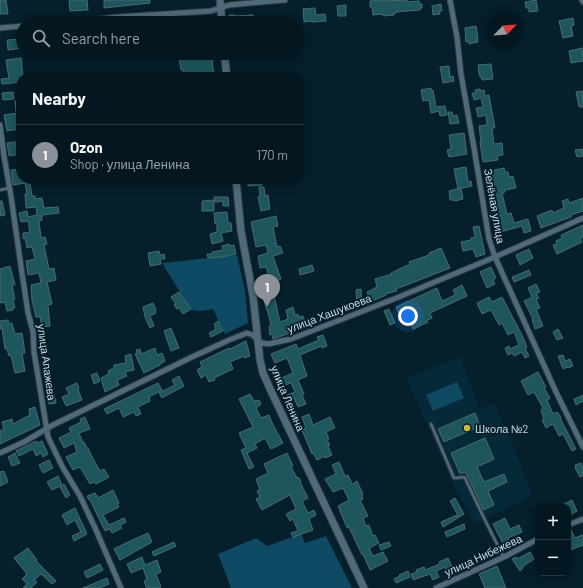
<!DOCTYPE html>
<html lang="en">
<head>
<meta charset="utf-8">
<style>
	body { margin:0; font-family:Barlow,sans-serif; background:#0d2029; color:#f1f3f6 }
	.controls { position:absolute; right:12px; bottom:12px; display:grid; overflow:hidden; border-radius:8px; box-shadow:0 2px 10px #0003 }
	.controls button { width:36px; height:36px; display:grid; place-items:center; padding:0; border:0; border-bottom:1px solid #25363e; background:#041720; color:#f1f3f6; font:20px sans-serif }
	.compass { position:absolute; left:487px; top:12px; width:36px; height:36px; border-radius:50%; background:#041720; box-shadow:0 2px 10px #0003; rotate:65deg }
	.you { position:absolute; left:408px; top:316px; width:14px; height:14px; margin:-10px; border:3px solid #fff; border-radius:50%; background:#1a73e8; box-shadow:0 0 0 6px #1a73e833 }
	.badge { display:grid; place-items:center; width:26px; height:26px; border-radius:50%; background:#8c9099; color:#fff; font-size:13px; font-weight:700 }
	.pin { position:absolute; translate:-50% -33px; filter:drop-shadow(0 1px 2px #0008) }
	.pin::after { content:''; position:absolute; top:21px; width:14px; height:12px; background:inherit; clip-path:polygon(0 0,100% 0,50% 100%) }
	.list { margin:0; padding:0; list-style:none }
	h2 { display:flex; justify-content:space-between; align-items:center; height:52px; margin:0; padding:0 16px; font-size:17px }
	h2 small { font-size:13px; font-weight:400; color:#979fa5 }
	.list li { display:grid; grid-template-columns:26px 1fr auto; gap:12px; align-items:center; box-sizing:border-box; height:60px; padding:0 16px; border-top:1px solid #25363e }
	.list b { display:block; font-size:15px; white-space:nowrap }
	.list p { margin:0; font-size:13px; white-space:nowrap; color:#979fa5 }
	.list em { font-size:13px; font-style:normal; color:#979fa5 }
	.icon { flex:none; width:22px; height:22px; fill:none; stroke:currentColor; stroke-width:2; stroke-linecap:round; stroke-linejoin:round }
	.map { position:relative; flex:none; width:583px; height:588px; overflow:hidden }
	.search { position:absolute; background:#041720; box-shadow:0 2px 10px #0003; left:16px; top:16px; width:288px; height:44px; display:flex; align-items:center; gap:10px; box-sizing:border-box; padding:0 14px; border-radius:22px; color:#979fa5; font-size:15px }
	.panel { position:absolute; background:#041720; box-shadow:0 2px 10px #0003; left:16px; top:72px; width:288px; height:112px; border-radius:16px }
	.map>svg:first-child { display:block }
	.built { fill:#052938 }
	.green { fill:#0e4a63 }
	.building { fill:#1d575d; stroke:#4a6b6f }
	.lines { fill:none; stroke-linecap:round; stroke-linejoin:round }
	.lane-casing { stroke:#2d3741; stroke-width:4.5 }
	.street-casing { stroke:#2d3741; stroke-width:7 }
	.secondary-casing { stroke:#2d3741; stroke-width:9 }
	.lane { stroke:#4f6a78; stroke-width:2.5 }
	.street { stroke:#4f6a78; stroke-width:5 }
	.secondary { stroke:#4f6a78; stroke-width:7 }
	.poi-dot { fill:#ceb938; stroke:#051f2b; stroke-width:1.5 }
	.labels { text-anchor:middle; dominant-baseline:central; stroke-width:3.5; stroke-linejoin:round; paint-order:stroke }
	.street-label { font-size:11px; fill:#cddce4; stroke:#051f2b }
	.poi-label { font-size:11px; fill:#cddce4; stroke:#051f2b; text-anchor:start }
</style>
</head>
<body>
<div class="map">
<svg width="583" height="588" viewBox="0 0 583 588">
	<rect width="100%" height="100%" fill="#051f2b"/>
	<path class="built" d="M460,357L480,409L494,403L514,447L532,495L528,498L475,524L457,492L406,378Z"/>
	<g class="green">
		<path d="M237,255L245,291L248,323L225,334L213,309L201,311L191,310L162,263Z"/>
		<path d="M457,382L464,398L433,411L426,395Z"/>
		<path d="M301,534L305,543L326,536L352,588H231L218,554L256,538L267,546Z"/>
	</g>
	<g class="building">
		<path d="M0,0H6L8,14H0Z"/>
		<path d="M69,0H87L88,10L70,11Z"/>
		<path d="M104,0H150V3L104,8Z"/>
		<path d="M381,0V1L407,0V2L419,1L420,4H422V8H420V10L396,12V13H394V15L383,16V14L373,15L372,7H370V1Z"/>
		<path d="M536,0L538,11L529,12V8H526L525,2Z"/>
		<path d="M441,4L442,11H439L440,14L433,15L432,6Z"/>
		<path d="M346,5V16H338L337,6Z"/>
		<path d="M315,8L316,15L325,14L326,21L312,22V21L304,22L303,9Z"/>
		<path d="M229,15H235V16L253,15V20H252V23H230Z"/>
		<path d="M196,18V19L207,18L208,23H182V21Z"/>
		<path d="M573,18L574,25L571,26L573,36L563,38L559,21Z"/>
		<path d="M476,26L478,39H477L478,42L469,44V41L466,42L465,28Z"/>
		<path d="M21,39L22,48L8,50L7,40Z"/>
		<path d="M582,48L583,61L571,63L569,51Z"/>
		<path d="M211,53L213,63H212L214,73L194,77H185L183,70H181L179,58Z"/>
		<path d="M21,58L23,77H21V82L2,84L1,79L9,78L6,60Z"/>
		<path d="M491,64L493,79L482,80L481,77H480L479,73L478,65Z"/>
		<path d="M449,66L450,77L453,76L454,81L443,83L440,67Z"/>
		<path d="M431,88L432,91L433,90L436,107L445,106L447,115L440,116L439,111L431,113L429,100L423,101L421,90Z"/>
		<path d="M480,89V91L484,90L485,96L489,95L495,128H492L494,144L502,143L503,155L497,156L498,160L483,162L480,142H481L479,126L487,125L486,115L478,117L476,108L483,107L481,98L474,100L472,93H475V90Z"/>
		<path d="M583,91V107H579L576,92Z"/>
		<path d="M13,92L14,99L3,100L2,93Z"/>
		<path d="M21,100V111L16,112L15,101Z"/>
		<path d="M448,112H452L453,116L457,115L459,123L450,124Z"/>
		<path d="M18,113L20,129L7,131L4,115Z"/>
		<path d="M464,133L467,154L449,157L447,150L451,149L449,135Z"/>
		<path d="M21,141V154L9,156L7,143Z"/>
		<path d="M583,149V156L577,157L575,150Z"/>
		<path d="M466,167L468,182L471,181L472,186L458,189L454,169Z"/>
		<path d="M504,168L505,172H508L509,177L513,176L516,188L505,190V192L502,193L507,214L511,213L514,223L528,219L531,231L524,233L522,226L497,233L494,217H496L492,203H491L488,185H487L486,180H487L486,173L490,172V171Z"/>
		<path d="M21,169V179H36V182L30,183L32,196H35V199L42,198L44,208L58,207L59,213L42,215V220L39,221L41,238L45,237L47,244L44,245L49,269L54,268L56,280L47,282L52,304L48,305L50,326L42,327L40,317H36L32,301L31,285L41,283L39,273L28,275L26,261L35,259L32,247L27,248L25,238L23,239V233L30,232L28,221L21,222L19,213L27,211L28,217L37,215L36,207L26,208L25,194H27L25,183L13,185L11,170Z"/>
		<path d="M248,179H262V185L248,186Z"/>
		<path d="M259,187H264L265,196L268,195L270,209L261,211L258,197H260Z"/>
		<path d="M461,188L463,199L455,201L454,200H450L449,191Z"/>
		<path d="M214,197H228L229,206H223V201L215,202Z"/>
		<path d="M583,198V211L571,215V217L541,228L537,216L552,210L553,213L564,208L562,201L568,199L569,203Z"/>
		<path d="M214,200V211H202V201Z"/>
		<path d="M0,201H2L5,215L0,216Z"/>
		<path d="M227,212L228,223H231L232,231L221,233L223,241L212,244L210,234L217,232V223L215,224L214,213Z"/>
		<path d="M276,216L278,226L273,227L277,247L280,246L283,253L273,256L281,279L278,280L280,285L272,287L280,322L288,319L286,310L293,307L295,315L298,314L299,317L303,316L306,323L291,328L293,332L273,339L272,334L270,335L269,330H270L269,326L271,325L267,309H266L264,299L266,298L262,286H264L262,277L269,276L266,267L260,268L258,256L268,253L266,245L256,247L251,222Z"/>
		<path d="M583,225V237L580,238L582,242L557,254L553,245L557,244L556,241L562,238L561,235Z"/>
		<path d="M479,226L485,254L476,257L473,249L463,251L461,242L471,240V238L475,237L473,227Z"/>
		<path d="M229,244V246L234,245L236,254L222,257L208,258L207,254H212V252L223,250L222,246Z"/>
		<path d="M441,248L450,268L417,281L396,289L397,291L385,294L386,295L372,301V299L370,300L367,292L377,287L375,279L392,274L391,273L410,264L409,262L429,255V253Z"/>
		<path d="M529,249L533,258L520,265L516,255Z"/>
		<path d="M159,251L160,255L164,254L165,259H160L161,264L150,266L148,253Z"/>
		<path d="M312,265L314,271L300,275L299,269Z"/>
		<path d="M10,266L15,285H12L15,299L13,300L15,308H13V310L7,311L5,302L0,303V269Z"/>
		<path d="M491,267L496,278L493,280L495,284L487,288L480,272Z"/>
		<path d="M529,270L531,275L514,282L512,277Z"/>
		<path d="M536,284L540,292L536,293L539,298L536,299L540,308L536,309L543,326L535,329L532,319H533L524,301L532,297L528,288Z"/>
		<path d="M462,285L467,296L430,313L432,318L427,320L428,322L413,329L410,321L403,324L396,307L437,288L442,301L455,295L453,290Z"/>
		<path d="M361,289L362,305L357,307L356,290Z"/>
		<path d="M179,292L191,309L183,314L179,308L177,309L174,305L176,304L171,297Z"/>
		<path d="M489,297L492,302L502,297L522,335L527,347L525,348L529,356L525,358L522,352L514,356L512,353L508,355L505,348L509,346L510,349L519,345L514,332L508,335L502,323L499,325L491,310L482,314L477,303Z"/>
		<path d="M153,303L156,310H155L156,313L150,316L154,326L150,328L145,317L143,307Z"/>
		<path d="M389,309L395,323L390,325L384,311Z"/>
		<path d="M8,320L9,324L12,323L15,334L22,333L25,353L22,354L25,371L15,373L11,355L9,356L7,349H5L2,328L0,329V321Z"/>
		<path d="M218,321L223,331L211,337L209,333L216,329L214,324Z"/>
		<path d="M171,328L179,348L171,351L164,331Z"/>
		<path d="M558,329L563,338L557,340L553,332Z"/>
		<path d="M323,335L327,346L322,348L321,346L300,355L307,376L298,380L304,394L302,395L306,404L298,407L294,398L290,400L287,395L295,392L291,383L283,386L279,379L293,373L287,358L275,363L271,354L296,344L298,349L319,340L317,337Z"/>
		<path d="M246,341L250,356L245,358L244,356L230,362L233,369L214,378L215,380L209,382L206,375L201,378L197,370L202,367L200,362L229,348L230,349Z"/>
		<path d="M155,348L157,355L162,353L165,361L160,364V365L144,373L135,354L137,353L136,350L140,349L141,354Z"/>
		<path d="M131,354L134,370L125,372L127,376L117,380L119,385L105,392L101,378L109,374L108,371L114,368V365L126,363L125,356Z"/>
		<path d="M563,355L565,361L570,359L573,366L568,368L567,367L563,369L558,356Z"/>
		<path d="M538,372L546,387L544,388L550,398L547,400L553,414L557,412L561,417L560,418L576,449L572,451L563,434L559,436L553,424L546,428L542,420L544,419L541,410L543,408L534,392L528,395L521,381Z"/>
		<path d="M97,373L100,381L94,384L91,375Z"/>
		<path d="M179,376L184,386L162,398L159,393L175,385L172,380Z"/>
		<path d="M77,383L79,388L78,389L82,400L66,406L62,397L69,394L66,388Z"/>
		<path d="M158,383L162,390L149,397L150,401L138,407L141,414L136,416L134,412L123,417L119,408L107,414L104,409Z"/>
		<path d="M54,394L56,403L49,404L47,395Z"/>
		<path d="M250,394L254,401L259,400L261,404L256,408L261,418L269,415L273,425L283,443L271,449L265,438L255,444L257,448L247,453L254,467L249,469L241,450L246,448L239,433L253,427L239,399Z"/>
		<path d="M583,395V401L576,405L574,399Z"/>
		<path d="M35,407L40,425L0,444V431L4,429L2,422L12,419L13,424L30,415L29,409Z"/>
		<path d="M475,413L480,426L444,442L438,429Z"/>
		<path d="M309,414L313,425L330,417L335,428L326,432L329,439L327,440L330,445L328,446L332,455L325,458V456L317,460L313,453L312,454L302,430L306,428L302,417Z"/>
		<path d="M85,417L90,429L79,433L83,443L84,442L87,448H88L91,455L100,471L104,469L109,477L96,484L94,482L90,484L80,467L73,470L66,457L77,452L74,443L64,448L59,438L71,432L69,428L81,422L80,419Z"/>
		<path d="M485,438L494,459L477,467L484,482L504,474L507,482L488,491L494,505L483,510L469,479L465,472L460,474L451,453Z"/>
		<path d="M36,441L37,443L42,441L48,454L43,457L41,453L36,456L33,449L19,456L16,451Z"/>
		<path d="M15,453L20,463L12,466L8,457Z"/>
		<path d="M287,453L293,466L291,467L297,478L298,477L301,481L300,482L308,498L302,501L308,513L314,510L316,515L309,519L313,530L293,537L291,533L298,531L293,519L290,521L286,514L296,509L290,495L262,510L256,499L260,497L257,491L260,490L256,479L268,473L264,464Z"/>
		<path d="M49,460L53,468L43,473L39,465Z"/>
		<path d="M339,462L345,476L348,475L352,484L357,481L363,494L362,495L363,499L360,500L368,516L363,518L366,526L369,525L373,536L375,535L379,543L369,548L373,556L383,552L388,561L370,570L363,554L362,555L349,527L347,528L338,506L349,500L343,488L333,492L325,479L336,474L332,465Z"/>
		<path d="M581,463L583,468V476L580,477L575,468L576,467L575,465Z"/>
		<path d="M4,471L8,482L0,486V472Z"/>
		<path d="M58,476L62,485L52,490L47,482Z"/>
		<path d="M64,484L70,495L66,498L60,487Z"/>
		<path d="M113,490L119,503L117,504L119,507L103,515L109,525L124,518L126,522L120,525L122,528L112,533L110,529L105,531L90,500H89L87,496L95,493L98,498Z"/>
		<path d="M455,498L464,514L459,517L450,501Z"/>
		<path d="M572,500L577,511L568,516V507H559Z"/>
		<path d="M75,508L87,534L74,541L72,536L81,532L75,520L67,525L62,515Z"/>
		<path d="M457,515L458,518L443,527L441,522Z"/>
		<path d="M505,518L510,529L519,525L522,532L508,538L510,542L504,546L493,524Z"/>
		<path d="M464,524L465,529L447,537L445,532Z"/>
		<path d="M570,528L575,538L582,535L583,537V545L568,551V529Z"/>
		<path d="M148,533L152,542L120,560L114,549L128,542Z"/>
		<path d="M174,542L176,546L154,556L152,552Z"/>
		<path d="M389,542L391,546L381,550L379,545Z"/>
		<path d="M28,548L37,560L36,561L56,581L52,584L41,574L34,580L37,582L31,588H23L27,584L22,579L27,574L14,558Z"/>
		<path d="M530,552L534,559L522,567L523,568L520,571L512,559L516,557L517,559Z"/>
		<path d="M142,557L145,565L157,560L161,572L156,574L161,587L159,588H147L144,581L147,579L143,568L131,573L127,564Z"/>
		<path d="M448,558L454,571L448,574L445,567L436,571L439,577L433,580L430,574L413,580L411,574L417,572L416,570L424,567L425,570L440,564L439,562Z"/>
		<path d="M100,564L103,570L87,578L84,572Z"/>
		<path d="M497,566L506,588H485L479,574Z"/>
		<path d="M408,571L410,577L396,583L394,579L400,576L399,575Z"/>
		<path d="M107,578L109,584L100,588H83Z"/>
	</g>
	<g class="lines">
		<g class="lane-casing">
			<g id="lane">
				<path d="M0,190L9,188"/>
				<path d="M431,424L454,478H456L464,477L465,478L483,516L503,556"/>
			</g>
		</g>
		<g class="street-casing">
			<g id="street">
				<path d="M450,0L457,37L461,74L474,148L487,227L489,239L495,257L556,392L583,447"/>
				<path d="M582,0L583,2"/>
				<path d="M66,23L117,17L211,11L229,5L285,0"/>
				<path d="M0,28L23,26"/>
				<path d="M0,125L4,156L11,196L22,273L28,313L33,331L34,352L48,437L63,468L80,496L96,530L121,588"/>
				<path d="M0,453L24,442L53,425L192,357L229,340L247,333L253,335L257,340L262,343L268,344L291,339L394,299L495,257L583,218"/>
				<path d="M568,525L583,519"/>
				<path d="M436,588L504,557L538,539"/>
			</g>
		</g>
		<g class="secondary-casing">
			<g id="secondary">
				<path d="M220,0L222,23"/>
				<path d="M224,53L227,77"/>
				<path d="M236,179L241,231L253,296L260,360L263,373L271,391L364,588"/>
			</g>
		</g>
		<use href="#lane" class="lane"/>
		<use href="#street" class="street"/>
		<use href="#secondary" class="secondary"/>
	</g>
	<circle class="poi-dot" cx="467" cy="428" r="4"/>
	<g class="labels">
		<g class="street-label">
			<text transform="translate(495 206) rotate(80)">Зелёная улица</text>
			<text transform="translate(329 313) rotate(-21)">улица Хашукоева</text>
			<text transform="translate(47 362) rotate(82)">улица Апажева</text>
			<text transform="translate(288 398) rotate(67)">улица Ленина</text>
			<text transform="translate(483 555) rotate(-25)">улица Нибежева</text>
		</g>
		<g class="poi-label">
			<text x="475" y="428">Школа №2</text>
		</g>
	</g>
</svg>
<div class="controls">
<button>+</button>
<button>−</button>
</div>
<svg class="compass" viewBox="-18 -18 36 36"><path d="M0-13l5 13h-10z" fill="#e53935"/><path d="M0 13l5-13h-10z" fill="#979fa5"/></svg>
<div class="you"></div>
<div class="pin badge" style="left:267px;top:307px">1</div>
<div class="search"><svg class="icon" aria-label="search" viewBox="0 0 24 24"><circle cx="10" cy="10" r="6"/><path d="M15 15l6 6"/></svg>Search here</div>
<section class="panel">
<h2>Nearby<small></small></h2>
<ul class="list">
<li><span class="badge">1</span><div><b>Ozon</b><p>Shop · улица Ленина</p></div><em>170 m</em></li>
</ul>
</section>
</div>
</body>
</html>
